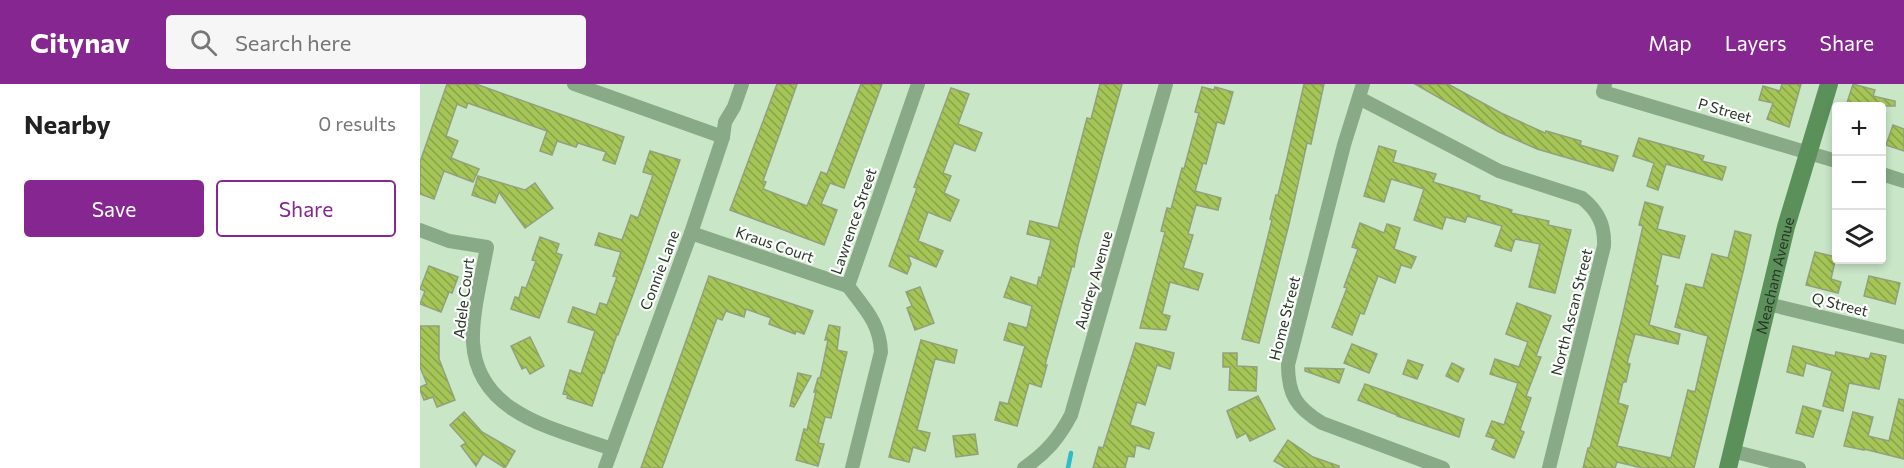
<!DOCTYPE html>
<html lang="en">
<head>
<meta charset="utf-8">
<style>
	body { margin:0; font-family:Commissioner,sans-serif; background:#f6f6f6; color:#222 }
	.controls { position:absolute; right:18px; top:18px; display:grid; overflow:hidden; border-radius:6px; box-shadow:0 3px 9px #0003 }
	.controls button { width:54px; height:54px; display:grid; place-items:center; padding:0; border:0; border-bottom:2px solid #e0e0e0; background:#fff; color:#222; font:30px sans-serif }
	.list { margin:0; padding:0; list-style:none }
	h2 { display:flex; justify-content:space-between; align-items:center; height:78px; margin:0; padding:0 24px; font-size:26px }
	h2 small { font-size:20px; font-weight:400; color:#767676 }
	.actions { display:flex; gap:12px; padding:18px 24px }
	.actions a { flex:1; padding:14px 0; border:2px solid #862791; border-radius:6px; text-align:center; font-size:21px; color:#862791 }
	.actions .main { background:#862791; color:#fff }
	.icon { flex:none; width:33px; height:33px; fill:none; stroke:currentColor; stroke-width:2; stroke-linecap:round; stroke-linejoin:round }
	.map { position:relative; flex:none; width:1484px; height:384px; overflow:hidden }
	header { display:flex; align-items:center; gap:36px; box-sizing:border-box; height:84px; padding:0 30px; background:#862791; color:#fff }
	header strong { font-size:28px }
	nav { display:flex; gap:33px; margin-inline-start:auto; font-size:21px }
	.search { width:420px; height:54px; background:#f6f6f6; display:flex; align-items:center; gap:15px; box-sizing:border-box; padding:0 21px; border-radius:6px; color:#767676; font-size:22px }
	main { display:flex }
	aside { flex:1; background:#fff }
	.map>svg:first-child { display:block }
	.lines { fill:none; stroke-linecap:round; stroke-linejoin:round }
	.stream { stroke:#2ebcc8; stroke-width:4.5 }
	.building { fill:url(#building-back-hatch); stroke:#93a07c; stroke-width:1.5 }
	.street { stroke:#88aa86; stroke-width:14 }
	.secondary { stroke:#5c905b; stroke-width:18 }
	.labels { text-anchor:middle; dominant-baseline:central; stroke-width:4.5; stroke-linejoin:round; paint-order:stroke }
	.street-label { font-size:15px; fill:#2a3529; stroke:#fcfffc }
</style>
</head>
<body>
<header>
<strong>Citynav</strong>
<div class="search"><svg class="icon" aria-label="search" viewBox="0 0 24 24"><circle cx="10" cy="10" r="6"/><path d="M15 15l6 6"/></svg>Search here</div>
<nav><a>Map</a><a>Layers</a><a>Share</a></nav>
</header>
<main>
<aside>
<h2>Nearby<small>0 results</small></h2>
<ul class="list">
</ul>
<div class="actions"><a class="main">Save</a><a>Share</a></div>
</aside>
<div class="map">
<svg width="1484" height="384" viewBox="0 0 1484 384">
	<defs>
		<pattern id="building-back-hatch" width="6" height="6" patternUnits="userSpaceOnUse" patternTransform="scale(1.5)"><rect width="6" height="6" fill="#a5c657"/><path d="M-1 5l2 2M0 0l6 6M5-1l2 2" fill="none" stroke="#87a248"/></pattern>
	</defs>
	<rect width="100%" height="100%" fill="#c9e6c7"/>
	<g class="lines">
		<path class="stream" d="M648,384L651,369"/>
	</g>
	<g class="building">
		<path d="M27,0H56L204,53L195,80L183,76L186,68L158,59L156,63L137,57L132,71L120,67L127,47L48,19L46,24L37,20L26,52L38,57L31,74L59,85L53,98L24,87L14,115L0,110V78Z"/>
		<path d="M357,0H377L343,97L346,98L343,105L387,122L401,88L407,90L441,0H462L424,104L410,99L401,120L417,126L404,161L310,126Z"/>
		<path d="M680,0H702L658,161L654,183L652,182L625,281H627L621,303L609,299L597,342L575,336L580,318L588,320L605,262L584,256L589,239L607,244L612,222L584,213L591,193L617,202L619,193L621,194L631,156L607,150L610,137L638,144L667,34L671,35Z"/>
		<path d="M884,0H904L891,60L887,59L869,140L839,259L822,255L852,136L850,135L856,111H858L868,70Z"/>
		<path d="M995,0H1028L1081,29L1125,49L1126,47L1161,57L1160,61L1198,72L1193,87L1117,65L1079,48Z"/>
		<path d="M1362,0H1381L1369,43L1347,35L1353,19L1339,16L1343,2L1360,7Z"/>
		<path d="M1433,0L1455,6L1453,12L1475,17V22H1426Z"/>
		<path d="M782,3L794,6L795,3L813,8L804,40L797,38L786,80L783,79L775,107L801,114L798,126L776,121L768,150L773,151L763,184L783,190L778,206L750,198L742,230L750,232L746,246L720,244L745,148L741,147L747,124L751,125L762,84L764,85L779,29L775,28Z"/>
		<path d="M531,4L549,10L538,40L562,49L555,67L534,59L523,89L531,92L524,109L539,116L530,137L508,128L498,157L523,167L516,183L488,171L491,180L487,190L469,182L497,104L494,103Z"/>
		<path d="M1473,41L1484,45V67L1466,61Z"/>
		<path d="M1219,54L1284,72L1282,77L1306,83L1302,96L1246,80L1238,106L1227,102L1234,79L1213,72Z"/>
		<path d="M959,62L976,67L973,78L1016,90L1013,98L1060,112L1059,116L1092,126L1091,129L1129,137L1128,141L1151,146L1135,209L1109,203L1120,160L1095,155L1091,167L1075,162L1082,142L1047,132L1045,138L1026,133L1022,145L994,136L1004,105L971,95L964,118L944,112Z"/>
		<path d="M230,67L260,76L223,183L198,251L197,250L184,289L183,288L172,322L147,314L148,311L143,310L150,286L161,290L175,247L148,238L153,223L176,231L180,219L187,221L197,193L193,192L201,168L175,161L179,149L202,156L211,131L218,134L233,91L223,88Z"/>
		<path d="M58,92L105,106L115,99L133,124L105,144L79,108L75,119L52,111Z"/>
		<path d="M1225,118L1243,123L1237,145L1265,152L1259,174L1242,170L1235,201L1238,202L1229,241L1260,250L1258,260L1215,250L1207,279L1210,280L1206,298H1203L1198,319L1208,322L1197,362L1251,374L1268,306L1275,308L1288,252L1255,243L1266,200L1283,204L1292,170L1308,174L1315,147L1331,151L1324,184L1274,384H1222L1197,378L1195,384H1163L1168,364H1170L1202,234L1223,142L1219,141Z"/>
		<path d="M940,139L964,149L967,140L980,144L974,165L996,173L991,184L981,181L975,199L958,192L944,230L940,229L932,251L912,243L927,204L924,203L938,165L932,163Z"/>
		<path d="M120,153L139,160L136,169L142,171L119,234L91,225L95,213L99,214L102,203L106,204L116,177L112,176Z"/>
		<path d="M1395,168L1416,173L1411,195L1421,198L1418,209L1386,201Z"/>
		<path d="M9,182L38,193L32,209L29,208L21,228L0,220L5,207L0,205Z"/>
		<path d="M289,192L393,227L384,250L376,247L375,250L349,240L351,234L326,225L324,233L306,227L302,236L297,234L242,384H221Z"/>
		<path d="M1449,192L1480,199L1475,220L1444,212Z"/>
		<path d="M500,203L514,239L495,246L487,224L492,222L486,208Z"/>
		<path d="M1097,219L1131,232L1116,272L1121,273L1106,312L1111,314L1100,346L1104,348L1094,374L1072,365L1076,355L1066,352L1072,337L1084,341L1098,299L1070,290L1075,275L1099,283L1108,258L1086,250Z"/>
		<path d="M409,241L420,243L417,266L427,268L411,334L405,333L398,359L404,360L398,382L376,376L384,345L387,346L396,308H394L398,294H400L408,256H405Z"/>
		<path d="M0,242H19V275L35,316L17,323L13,313L4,316L0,306V303L7,300L0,283Z"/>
		<path d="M110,253L124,282L110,290L106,283L102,285L91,262Z"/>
		<path d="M501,256L537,266L534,279L515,275L497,346L510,349L505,367L493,363L489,378L469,373Z"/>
		<path d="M716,259L754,269L750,285L737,281L725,321L717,318L710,341L734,349L729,365L716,361L714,373L708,372L705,384H673L679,363L683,364Z"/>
		<path d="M932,260L957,270L949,289L924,279Z"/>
		<path d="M1373,262L1415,272L1416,268L1449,275L1451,269L1466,272L1459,305L1429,299L1423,327L1403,322L1412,287L1386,279L1383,292L1367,288Z"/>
		<path d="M803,269H817V282L837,283L836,307L809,306L810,283H803Z"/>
		<path d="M988,276L1003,281L997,295L983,290Z"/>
		<path d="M1032,279L1044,285L1038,298L1026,292Z"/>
		<path d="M885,284L924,285L919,299L885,287Z"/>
		<path d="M378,289L391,292L374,323L370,322Z"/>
		<path d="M945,300L1044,335L1039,353L977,332V331L938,316Z"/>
		<path d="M838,312L855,345L830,357L826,349L817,354L807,327Z"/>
		<path d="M1479,315L1484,316V375L1444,365V366L1424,362L1433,328L1453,333L1448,352L1469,357Z"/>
		<path d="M1383,322L1401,327L1393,353L1376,349Z"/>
		<path d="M44,328L62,348L95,367L85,384L63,370L56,382L41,362L46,359L30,341Z"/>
		<path d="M555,350L558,370L536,373L533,352Z"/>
		<path d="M868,356L893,373L919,382V384H866L854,377Z"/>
	</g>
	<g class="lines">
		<g class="street">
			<path d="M154,0L303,53"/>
			<path d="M943,0L924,61L868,281C868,311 877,324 902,339L1023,384"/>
			<path d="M1185,0L1183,8L1416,77"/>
			<path d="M939,14L1079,87L1162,114C1178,127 1185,141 1184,162L1129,384"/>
			<path d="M1462,90L1484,97"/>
			<path d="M0,146L29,157L67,163C62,192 52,228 53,258C57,331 136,345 192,365"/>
			<path d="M271,149L428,202"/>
			<path d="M428,202L498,0"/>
			<path d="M428,202C445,225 460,239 461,268L432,384"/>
			<path d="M1348,220L1484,253"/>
			<path d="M1312,367L1379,384"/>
			<path d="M185,384L271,149L303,53L305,38L314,23L322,0"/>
			<path d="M604,384C626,369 639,354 651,331L746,0"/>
		</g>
		<path class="secondary" id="s1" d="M1308,384L1366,143L1409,0"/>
	</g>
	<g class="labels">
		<g class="street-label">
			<text transform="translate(1305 26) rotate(16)">P Street</text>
			<text transform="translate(433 137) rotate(-71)">Lawrence Street</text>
			<text transform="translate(355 160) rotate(19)">Kraus Court</text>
			<text transform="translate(239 186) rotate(-69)">Connie Lane</text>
			<text stroke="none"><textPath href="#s1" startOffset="198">Meacham Avenue</textPath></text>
			<text transform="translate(673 196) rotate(-74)">Audrey Avenue</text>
			<text transform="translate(43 214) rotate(-83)">Adele Court</text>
			<text transform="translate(1420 220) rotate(14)">Q Street</text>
			<text transform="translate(1151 228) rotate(-76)">North Ascan Street</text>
			<text transform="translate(864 234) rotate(-76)">Home Street</text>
		</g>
	</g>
</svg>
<div class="controls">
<button>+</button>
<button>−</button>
<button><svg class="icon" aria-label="layers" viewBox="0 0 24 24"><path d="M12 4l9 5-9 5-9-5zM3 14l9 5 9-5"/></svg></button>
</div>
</div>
</main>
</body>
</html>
